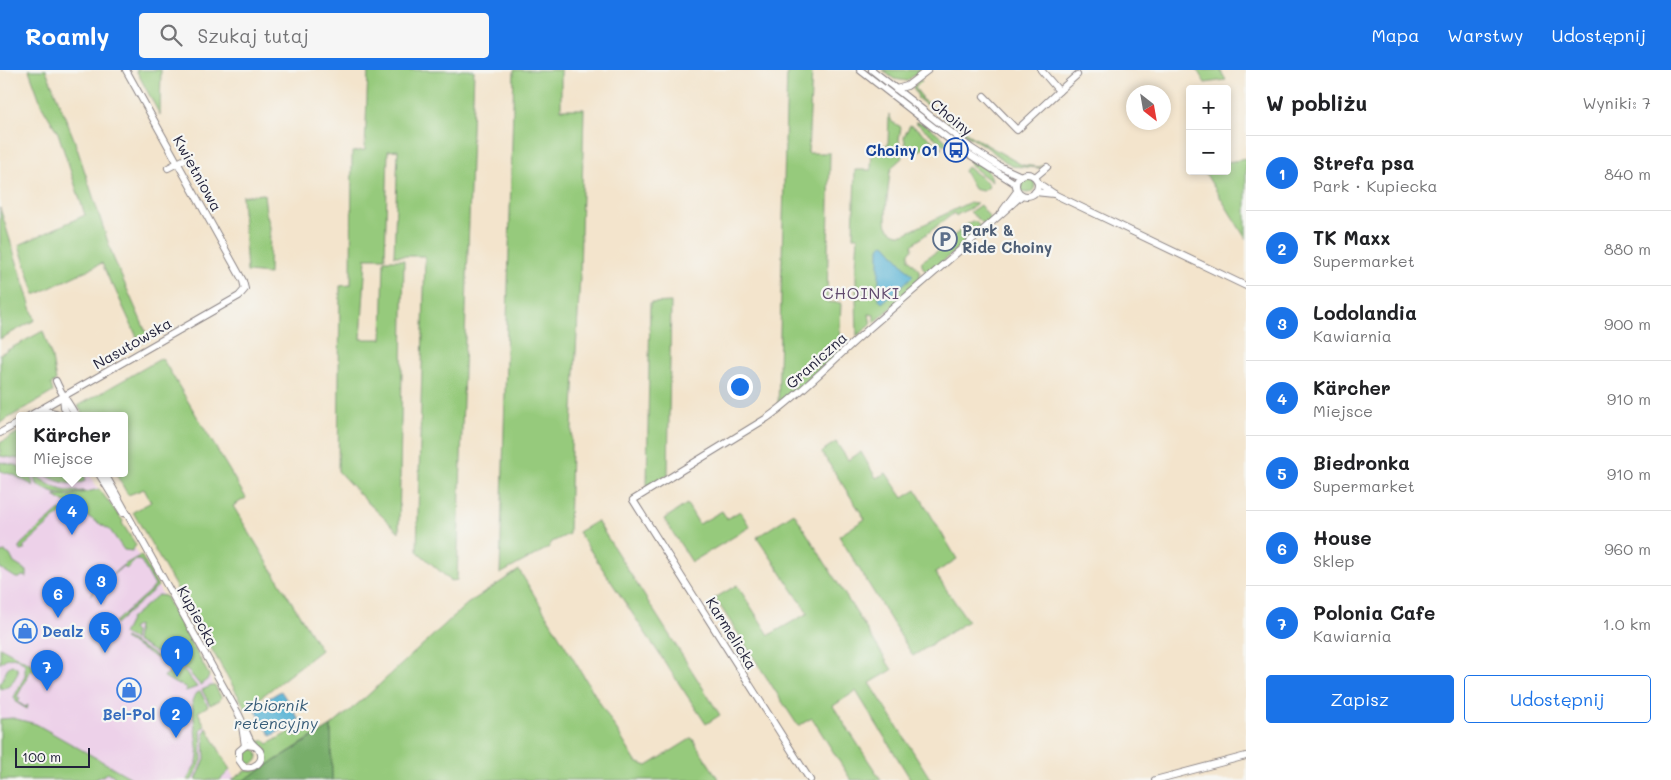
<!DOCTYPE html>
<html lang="pl">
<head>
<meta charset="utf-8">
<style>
	body { margin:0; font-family:Mali,sans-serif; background:#f6f6f6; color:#202124 }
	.controls { position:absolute; right:15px; top:15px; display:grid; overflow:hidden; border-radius:5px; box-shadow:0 2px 8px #0003 }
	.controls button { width:45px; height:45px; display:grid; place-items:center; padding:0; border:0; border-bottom:1px solid #e0e0e0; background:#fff; color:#202124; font:25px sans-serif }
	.compass { position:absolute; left:1126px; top:15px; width:45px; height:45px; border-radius:50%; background:#fff; box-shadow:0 2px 8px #0003; rotate:149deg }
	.scale { position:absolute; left:15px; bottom:12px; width:75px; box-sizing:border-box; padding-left:5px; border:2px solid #22223b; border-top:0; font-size:14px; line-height:18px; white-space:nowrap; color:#22223b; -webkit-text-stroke:4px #f6f6f2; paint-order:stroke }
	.you { position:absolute; left:739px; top:316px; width:18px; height:18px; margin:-12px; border:4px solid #fff; border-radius:50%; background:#1a73e8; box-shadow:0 0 0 8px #1a73e833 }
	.badge { display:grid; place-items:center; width:32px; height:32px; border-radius:50%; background:#1a73e8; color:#fff; font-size:16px; font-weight:700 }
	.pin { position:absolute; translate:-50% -41px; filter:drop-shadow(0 1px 2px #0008) }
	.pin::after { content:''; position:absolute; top:26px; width:18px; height:15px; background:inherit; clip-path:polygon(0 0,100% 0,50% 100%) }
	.popup { position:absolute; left:16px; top:342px; width:112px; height:65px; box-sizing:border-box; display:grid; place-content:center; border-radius:5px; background:#fff; filter:drop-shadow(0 1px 4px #0005); font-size:16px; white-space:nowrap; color:#757577 }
	.popup b { font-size:19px; color:#202124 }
	.popup::after { content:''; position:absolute; left:50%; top:100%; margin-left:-10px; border:10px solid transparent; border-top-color:#fff }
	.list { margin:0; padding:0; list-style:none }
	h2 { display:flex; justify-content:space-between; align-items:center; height:65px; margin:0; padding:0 20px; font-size:21px }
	h2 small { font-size:16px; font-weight:400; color:#757577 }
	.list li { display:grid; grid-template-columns:32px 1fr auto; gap:15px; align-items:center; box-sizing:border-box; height:75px; padding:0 20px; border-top:1px solid #e0e0e0 }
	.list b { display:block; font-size:19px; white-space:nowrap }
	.list p { margin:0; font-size:16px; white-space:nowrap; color:#757577 }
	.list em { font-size:16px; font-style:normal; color:#757577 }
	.actions { display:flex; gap:10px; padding:15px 20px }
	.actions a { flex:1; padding:11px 0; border:1px solid #1a73e8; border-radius:5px; text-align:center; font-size:18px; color:#1a73e8 }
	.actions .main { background:#1a73e8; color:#fff }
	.icon { flex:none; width:28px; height:28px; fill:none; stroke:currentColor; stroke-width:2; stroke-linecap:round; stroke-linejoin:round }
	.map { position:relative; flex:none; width:1246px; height:710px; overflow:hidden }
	header { display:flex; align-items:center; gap:30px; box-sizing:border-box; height:70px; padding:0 25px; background:#1a73e8; color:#fff }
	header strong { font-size:24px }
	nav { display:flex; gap:28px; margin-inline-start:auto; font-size:18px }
	.search { width:350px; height:45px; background:#f6f6f6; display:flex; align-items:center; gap:12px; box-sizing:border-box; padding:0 18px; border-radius:5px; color:#757577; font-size:19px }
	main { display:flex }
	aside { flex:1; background:#fff }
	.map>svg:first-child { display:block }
	.built { fill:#edd1e9 }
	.green { fill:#96ca7b; stroke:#5c765b }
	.forest { fill:#78ae6b; stroke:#4d6853 }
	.water { fill:#56b2d4; stroke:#3c6a88 }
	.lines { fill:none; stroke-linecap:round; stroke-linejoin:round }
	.minor-casing { stroke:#8a8384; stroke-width:8 }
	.minor { stroke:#fff; stroke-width:6 }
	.labels { text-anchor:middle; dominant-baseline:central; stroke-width:4.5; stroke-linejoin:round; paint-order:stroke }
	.street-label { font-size:15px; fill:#22223b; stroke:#f6f6f2 }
	.transit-label { font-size:15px; font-weight:bold; fill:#164399; stroke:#f6f6f2; text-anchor:end }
	.service-label { font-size:15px; font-weight:bold; fill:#4e5e75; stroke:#f6f6f2; text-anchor:start }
	.shop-label { font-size:15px; font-weight:bold; fill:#366cbe; stroke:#f6f6f2; text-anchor:start }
	.neighbourhood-label { font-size:16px; letter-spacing:1px; fill:#604a6e; stroke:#f6f6f2 }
	.water-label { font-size:16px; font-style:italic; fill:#375c78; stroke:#f6f6f2 }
</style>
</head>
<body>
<header>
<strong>Roamly</strong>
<div class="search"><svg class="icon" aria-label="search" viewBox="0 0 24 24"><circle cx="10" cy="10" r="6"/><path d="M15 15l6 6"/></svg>Szukaj tutaj</div>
<nav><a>Mapa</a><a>Warstwy</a><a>Udostępnij</a></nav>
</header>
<main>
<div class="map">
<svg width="1246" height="710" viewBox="0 0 1246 710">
	<rect width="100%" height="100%" fill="#f6f6f2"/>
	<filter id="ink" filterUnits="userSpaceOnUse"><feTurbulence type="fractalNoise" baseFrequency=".02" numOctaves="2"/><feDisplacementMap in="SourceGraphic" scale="10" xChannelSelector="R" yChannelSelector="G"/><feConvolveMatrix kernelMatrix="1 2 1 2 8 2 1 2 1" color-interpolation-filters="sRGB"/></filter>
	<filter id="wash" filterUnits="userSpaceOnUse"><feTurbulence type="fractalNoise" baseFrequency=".0096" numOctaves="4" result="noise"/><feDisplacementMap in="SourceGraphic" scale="20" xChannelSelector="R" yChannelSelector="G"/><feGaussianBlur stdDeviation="1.12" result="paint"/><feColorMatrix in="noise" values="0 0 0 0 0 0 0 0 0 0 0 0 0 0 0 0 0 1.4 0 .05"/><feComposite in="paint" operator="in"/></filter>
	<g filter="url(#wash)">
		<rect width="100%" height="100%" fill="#f3e4cc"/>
		<path class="built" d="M19,362L20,404H89L101,423L182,557L220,627L197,641L235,710H0V373Z"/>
		<g class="green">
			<path d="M29,0H46L74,69L113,187L149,269L140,274L113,215L111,214L102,193L35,225L19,175L85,145L58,63L42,36Z"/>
			<path d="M136,0H161L160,45Z"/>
			<path d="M368,0H474L457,510L451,511L417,481L425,186H394L398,80L388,81L385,188H366L361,269H382L384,190H404L399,462L365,430L338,401L340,216L351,215L352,82L365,80Z"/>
			<path d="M514,0H561V39H584L580,206L571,378L569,464L552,472L548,478L500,504Z"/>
			<path d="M787,0H812L808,83H830L827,232L841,233L839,277L841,283L778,338Z"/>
			<path d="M882,0H921L907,11L894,9Z"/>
			<path d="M1197,0H1220L1226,10L1205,13Z"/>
			<path d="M920,10L922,11L915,18L922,27L920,28L973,67L1022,95L1040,97L1044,94L1040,98L1011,96L988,78L968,66L917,28L918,27L913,17Z"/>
			<path d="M889,44L892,52L901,57L899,69L902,88L893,96L890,102C889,112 884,148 887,156C891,162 897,165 904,164L968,133L977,134C971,140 963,140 956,146L954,143L912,175L913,178L909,183V189L920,201V209L922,211L874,253V245L869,244L871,255L857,266L856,228H867V224H856V196L858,167H853L855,100H871L872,77L888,75Z"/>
			<path d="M915,52C926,52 937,63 945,70L946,73L944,75Z"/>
			<path d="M910,55L916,58L942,78L941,79L929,75L915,83L907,81L904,67Z"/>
			<path d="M969,88C979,94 992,99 992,112L970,95Z"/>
			<path d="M1246,89V169L1204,101H1227V92Z"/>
			<path d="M967,97L988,113L989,117L982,121L974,119L964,101Z"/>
			<circle cx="1027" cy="115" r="8"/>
			<path d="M264,124L266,142L270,157L269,204L247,202L242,126Z"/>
			<path d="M980,135L990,148V151L985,155L970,142Z"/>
			<path d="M0,138L35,250L0,269Z"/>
			<path d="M972,151L976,152L981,158L980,160L929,203C926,202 920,196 922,191L947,175L952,167L960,161L959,160Z"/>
			<path d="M671,232L668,405L647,417L650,233Z"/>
			<path d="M43,261L52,288L56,311L51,314L53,322L0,353V284Z"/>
			<path d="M162,288L246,428L233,436L321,580L246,639L133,442L151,432L144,419L128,425L116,404H124V346H84L78,336Z"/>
			<path d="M19,362V389L0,386V373Z"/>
			<path d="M836,372L848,390L861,382L876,408L886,403L903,428L916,420L957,489L935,503L968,551L913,586L839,466L865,449L822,383L825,379Z"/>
			<path d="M0,392L19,396L20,404H29L34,416L14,405L0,401Z"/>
			<path d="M34,404C52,417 60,423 84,421C66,427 52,425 37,414Z"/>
			<path d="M44,404H85V411C71,417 55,411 44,404Z"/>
			<path d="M99,419L123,451L122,453L136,475L132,481L124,480L110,460L54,426H69Z"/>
			<path d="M687,434L699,454L722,441L727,449L740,441L750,457L692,492L664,449Z"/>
			<path d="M62,440L66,442L65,445L62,442L23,477L25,480L21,481L19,477L21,474L58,441Z"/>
			<path d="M794,443L892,600L870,613L931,710H911L856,621L833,636L881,710H851L812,648L798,656L715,528L737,515L769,565L808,543L757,467Z"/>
			<path d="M597,451L720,645L706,654L578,462Z"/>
			<path d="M5,482L10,485L14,493L27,501V507L22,506L20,508H16L0,498V483Z"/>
			<path d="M141,485L158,516L116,554L115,552L155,516L141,491L136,490L126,499L123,496L90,525L122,496Z"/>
			<path d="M519,500L636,692L647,696L692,668L719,710H332L331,656L366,627L467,534Z"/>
			<path d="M158,525L165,526L209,605L208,609L200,615L189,602L136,571L138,555L132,559L135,562L134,570L123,564L131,548Z"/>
			<path d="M125,568L185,602L197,617L186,621L185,620L187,618L179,614L178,615L164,607L165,605H167L172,597L124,569Z"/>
			<path d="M0,577L31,594L35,599V602L31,600L17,627L20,629L18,632L25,637L28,635L27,639L17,633L14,627L25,606V595C18,585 7,585 0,594Z"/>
			<path d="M12,595L17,598L18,603L10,616L0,619V613C6,608 4,597 12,595Z"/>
			<path d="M211,616H215L221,627L220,630L210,635L202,620Z"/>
			<path d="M200,621L208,636L198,642L205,656L201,659L202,690L192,710H187L197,692L198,686L192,631L195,624Z"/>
			<path d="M13,648L36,654L135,710H116L113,705L108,703L94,710H0V649Z"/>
			<path d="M306,652L315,665L244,710H232L245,701H253L259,698L268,689L265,677C254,673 252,666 250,655L256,669L260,672L264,670L268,674L289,662H292L296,666L298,665L296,659Z"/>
			<path d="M207,658L230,700L220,710H196L205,689L204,663Z"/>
			<circle cx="250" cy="686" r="8"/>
		</g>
		<path class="forest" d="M331,656L332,710H244Z"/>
		<g class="water">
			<path d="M882,174L886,175L913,206L882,233L879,229V178Z"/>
			<path d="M281,621L299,650L271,666L254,637Z"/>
		</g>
	</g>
	<g filter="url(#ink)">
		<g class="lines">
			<g class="minor-casing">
				<g id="minor">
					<path d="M860,0L964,81L1016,114"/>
					<path d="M872,0L971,78L999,96L1021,106"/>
					<path d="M896,19L907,16L928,0"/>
					<path d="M1059,21L1077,5"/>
					<path d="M984,26L1017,60L1059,21L1041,0"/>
					<path d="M168,98L185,89"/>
					<circle cx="1027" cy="115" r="11"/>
					<path d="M1035,107L1047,97"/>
					<path d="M1038,113L1056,125L1246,216"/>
					<path d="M1035,122L1054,124"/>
					<path d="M1003,140L1017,121"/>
					<path d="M56,311C61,324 70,334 76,346"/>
					<path d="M63,326L64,337L68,346"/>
					<path d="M40,340L55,343L63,346"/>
					<path d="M29,346L239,226L245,219L243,211L126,0"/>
					<path d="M0,363L20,352"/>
					<path d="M99,404L123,443"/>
					<path d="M105,404L238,643C243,652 246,663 251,672C254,676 257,677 260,681C265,692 254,699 244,697L239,690V681L246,675L254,676"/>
					<path d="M242,656L245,676"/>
					<path d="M810,710L633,430L767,348C802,323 832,291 864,263C917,217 971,172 1022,125"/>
					<path d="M1155,710L1246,686"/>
				</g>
			</g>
			<use href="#minor" class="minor"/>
		</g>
	</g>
	<defs>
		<g id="bus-ring" transform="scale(1.25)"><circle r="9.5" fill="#f6f6f2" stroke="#1a4fb4" stroke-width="1.5"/><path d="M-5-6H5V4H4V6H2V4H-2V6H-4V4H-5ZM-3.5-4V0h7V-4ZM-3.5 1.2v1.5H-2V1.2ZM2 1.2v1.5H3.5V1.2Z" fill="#1a4fb4"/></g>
		<g id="parking-ring" transform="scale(1.25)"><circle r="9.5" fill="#f6f6f2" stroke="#5c6f8a" stroke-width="1.5"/><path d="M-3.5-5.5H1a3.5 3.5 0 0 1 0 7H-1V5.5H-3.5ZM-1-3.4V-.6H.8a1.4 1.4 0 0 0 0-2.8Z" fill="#5c6f8a"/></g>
		<g id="shop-ring" transform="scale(1.25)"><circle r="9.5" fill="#f6f6f2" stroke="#3f7fe0" stroke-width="1.5"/><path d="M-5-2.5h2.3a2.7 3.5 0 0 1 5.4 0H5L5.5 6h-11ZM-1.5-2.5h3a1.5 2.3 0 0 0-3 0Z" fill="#3f7fe0"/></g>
	</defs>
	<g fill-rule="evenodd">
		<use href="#bus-ring" x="956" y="80"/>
		<use href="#parking-ring" x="945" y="169"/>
		<use href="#shop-ring" x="25" y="561"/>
		<use href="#shop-ring" x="129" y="620"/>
	</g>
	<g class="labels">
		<g class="street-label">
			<text transform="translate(952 47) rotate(39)">Choiny</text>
			<text transform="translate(198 103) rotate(61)">Kwietniowa</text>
			<text transform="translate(132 273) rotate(-30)">Nasutowska</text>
			<text transform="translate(816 290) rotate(-42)">Graniczna</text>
			<text transform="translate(198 546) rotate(61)">Kupiecka</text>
			<text transform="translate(732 563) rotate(58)">Karmelicka</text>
		</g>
		<g class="transit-label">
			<text x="938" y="80">Choiny 01</text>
		</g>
		<g class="service-label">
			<text x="962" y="160">Park &amp;<tspan x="962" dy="17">Ride Choiny</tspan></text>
		</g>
		<g class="shop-label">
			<text x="42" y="561">Dealz</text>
			<text x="129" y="644" text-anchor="middle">Bel-Pol</text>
		</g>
		<g class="neighbourhood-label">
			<text x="861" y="222">CHOINKI</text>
		</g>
		<g class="water-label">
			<text x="276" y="634">zbiornik<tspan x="276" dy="18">retencyjny</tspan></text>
		</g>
	</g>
</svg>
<div class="controls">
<button>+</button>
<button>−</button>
</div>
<svg class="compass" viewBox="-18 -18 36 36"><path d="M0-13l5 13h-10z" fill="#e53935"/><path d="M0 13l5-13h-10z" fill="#757577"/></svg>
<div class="scale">100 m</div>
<div class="you"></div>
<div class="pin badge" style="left:177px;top:607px">1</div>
<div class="pin badge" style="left:176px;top:668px">2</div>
<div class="pin badge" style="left:101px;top:535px">3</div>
<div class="pin badge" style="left:72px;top:465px">4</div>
<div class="popup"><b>Kärcher</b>Miejsce</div>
<div class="pin badge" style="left:105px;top:583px">5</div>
<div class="pin badge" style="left:58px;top:548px">6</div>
<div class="pin badge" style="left:47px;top:621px">7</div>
</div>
<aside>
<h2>W pobliżu<small>Wyniki: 7</small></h2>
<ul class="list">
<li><span class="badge">1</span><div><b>Strefa psa</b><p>Park · Kupiecka</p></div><em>840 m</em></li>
<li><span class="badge">2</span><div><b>TK Maxx</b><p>Supermarket</p></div><em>880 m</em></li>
<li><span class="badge">3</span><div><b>Lodolandia</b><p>Kawiarnia</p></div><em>900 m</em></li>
<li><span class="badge">4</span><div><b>Kärcher</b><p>Miejsce</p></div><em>910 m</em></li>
<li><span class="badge">5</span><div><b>Biedronka</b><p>Supermarket</p></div><em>910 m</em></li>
<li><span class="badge">6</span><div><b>House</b><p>Sklep</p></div><em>960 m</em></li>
<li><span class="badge">7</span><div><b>Polonia Cafe</b><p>Kawiarnia</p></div><em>1.0 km</em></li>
</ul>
<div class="actions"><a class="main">Zapisz</a><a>Udostępnij</a></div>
</aside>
</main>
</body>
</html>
